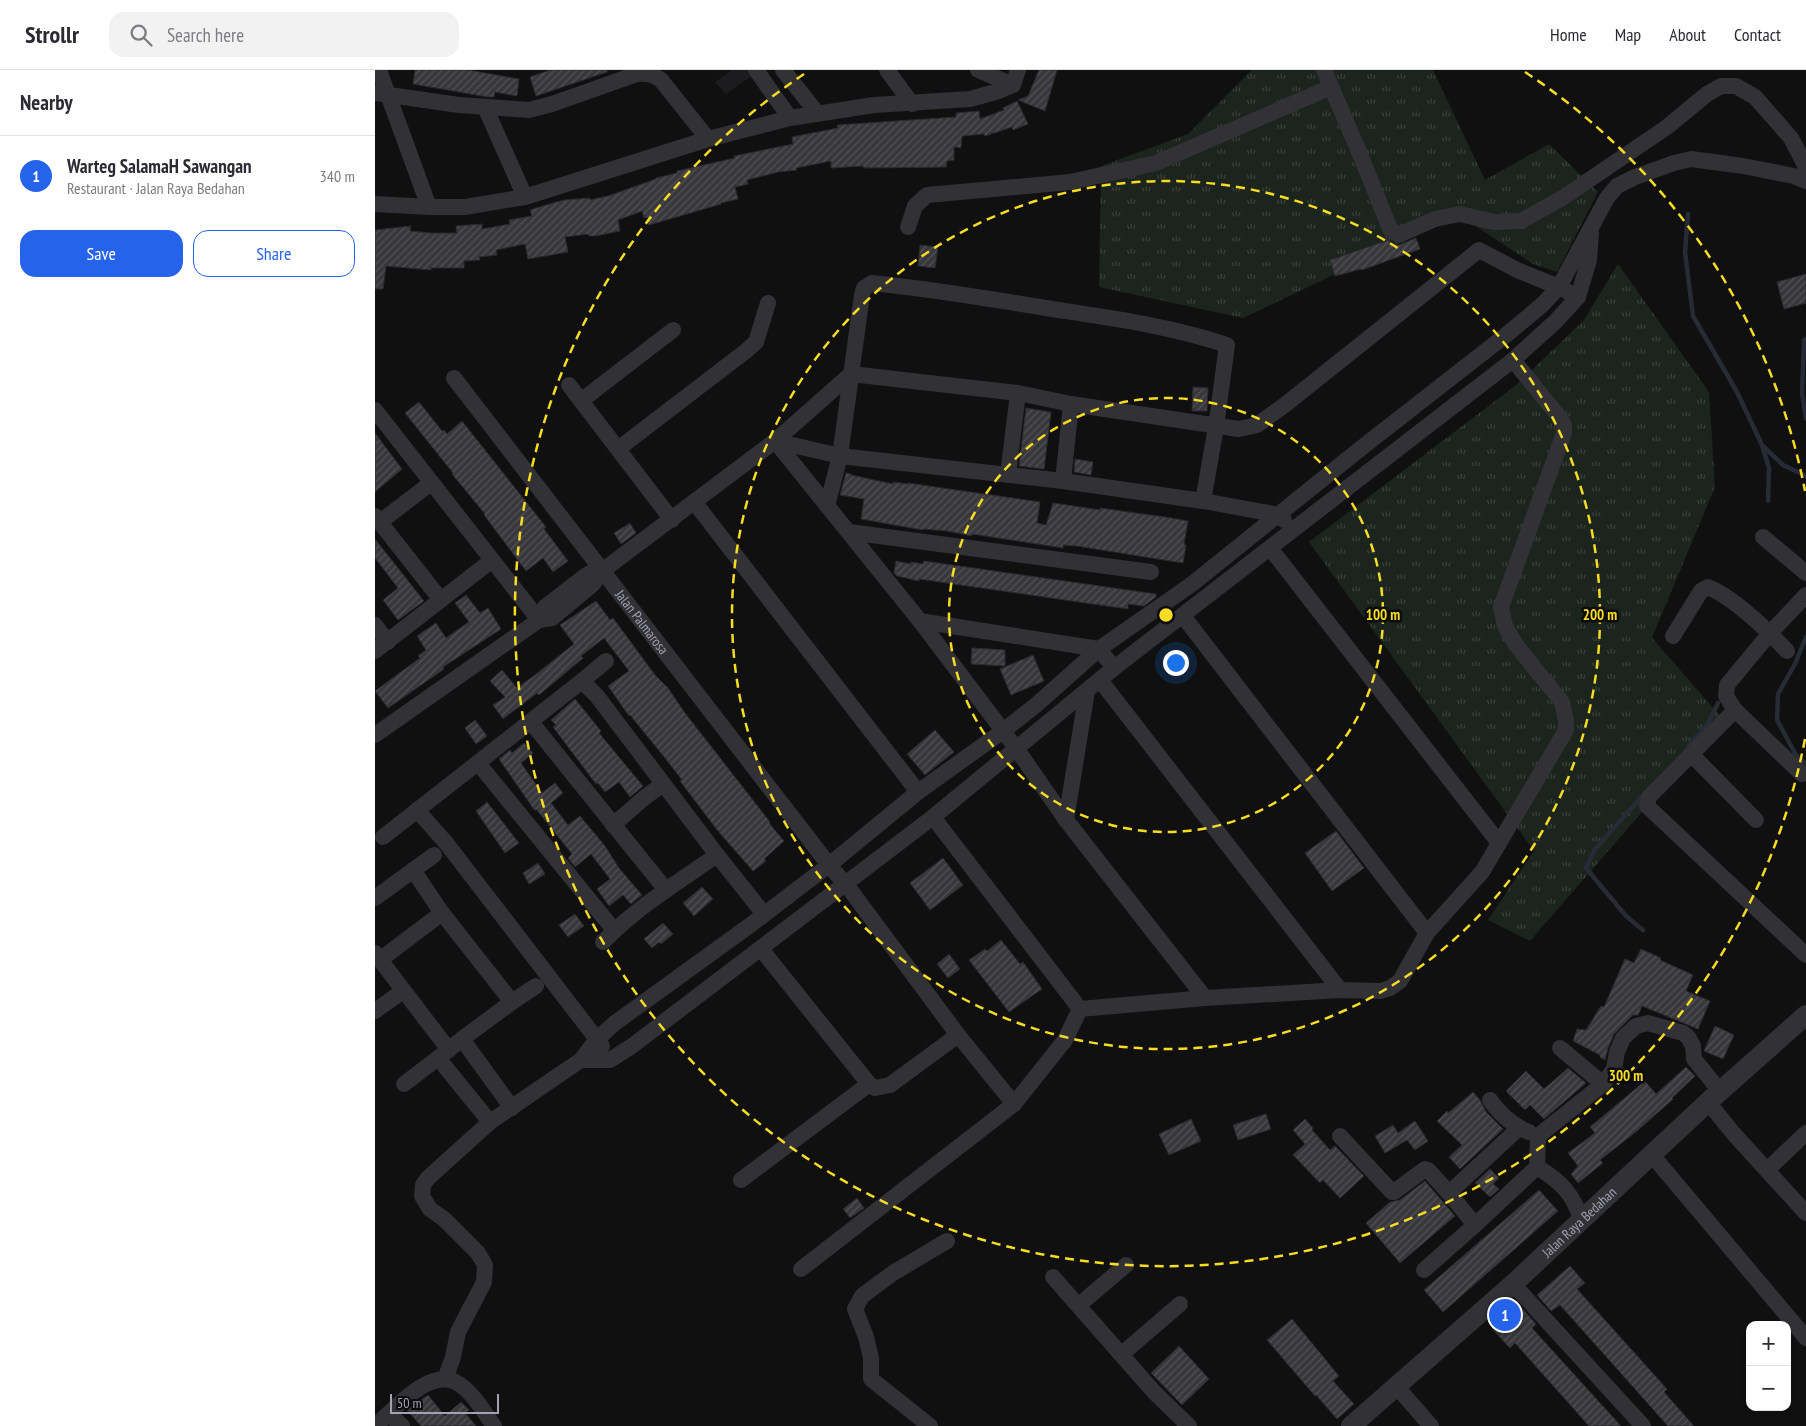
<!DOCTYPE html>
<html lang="en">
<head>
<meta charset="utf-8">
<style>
	body { margin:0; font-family:"PT Sans Narrow",sans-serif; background:#f2f2f3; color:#2b2b33 }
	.controls { position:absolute; right:15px; bottom:15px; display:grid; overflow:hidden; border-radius:10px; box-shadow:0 1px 4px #0004 }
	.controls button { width:45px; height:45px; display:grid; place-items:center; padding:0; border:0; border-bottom:1px solid #e1e1e2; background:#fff; color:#2b2b33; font:25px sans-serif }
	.scale { position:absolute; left:15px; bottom:12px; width:109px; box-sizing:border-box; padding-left:5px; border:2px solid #a1a2b3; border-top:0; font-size:14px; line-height:18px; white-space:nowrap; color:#a1a2b3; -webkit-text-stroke:4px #0b0b0c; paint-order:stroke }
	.you { position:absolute; left:800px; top:592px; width:18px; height:18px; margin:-12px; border:4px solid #fff; border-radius:50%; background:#1a73e8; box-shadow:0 0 0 8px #1a73e833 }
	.badge { display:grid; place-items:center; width:32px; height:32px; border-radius:50%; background:#2563eb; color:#fff; font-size:16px; font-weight:700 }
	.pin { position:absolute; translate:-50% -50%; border:2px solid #fff; box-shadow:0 1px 5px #0006 }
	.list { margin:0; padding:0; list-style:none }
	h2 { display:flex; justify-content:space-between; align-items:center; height:65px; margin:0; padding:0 20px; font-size:21px }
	h2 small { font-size:16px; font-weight:400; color:#7c7c81 }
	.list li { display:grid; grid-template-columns:32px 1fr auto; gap:15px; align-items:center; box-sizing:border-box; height:80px; padding:0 20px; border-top:1px solid #e1e1e2 }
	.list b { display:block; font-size:19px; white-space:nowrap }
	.list p { margin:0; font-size:16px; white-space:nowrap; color:#7c7c81 }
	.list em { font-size:16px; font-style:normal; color:#7c7c81 }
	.actions { display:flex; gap:10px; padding:15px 20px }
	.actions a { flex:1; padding:11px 0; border:1px solid #2563eb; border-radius:15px; text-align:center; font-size:18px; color:#2563eb }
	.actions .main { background:#2563eb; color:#fff }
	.icon { flex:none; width:28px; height:28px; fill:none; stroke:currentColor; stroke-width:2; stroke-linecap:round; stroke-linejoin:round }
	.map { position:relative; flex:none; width:1431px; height:1356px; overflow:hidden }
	header { display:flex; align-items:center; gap:30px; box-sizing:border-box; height:70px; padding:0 25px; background:#fff; border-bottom:1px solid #e1e1e2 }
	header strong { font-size:24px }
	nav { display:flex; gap:28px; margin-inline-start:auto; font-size:18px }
	.search { width:350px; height:45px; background:#f2f2f3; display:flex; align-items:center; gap:12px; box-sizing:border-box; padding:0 18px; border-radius:15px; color:#7c7c81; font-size:19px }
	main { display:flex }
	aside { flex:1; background:#fff }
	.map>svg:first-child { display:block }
	.built { fill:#1c1c1e }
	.grass { fill:url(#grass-tufts) }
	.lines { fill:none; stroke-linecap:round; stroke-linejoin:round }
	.stream { stroke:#262b35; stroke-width:4.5 }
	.building { fill:url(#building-hatch); stroke:#2b2a2d }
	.minor { stroke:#313136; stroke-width:16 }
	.tertiary { stroke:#313136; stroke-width:20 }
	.ring { fill:none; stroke:#f6dc23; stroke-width:2.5; stroke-dasharray:9 6 }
	.labels { text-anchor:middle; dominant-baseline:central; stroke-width:5; stroke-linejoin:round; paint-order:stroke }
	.street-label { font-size:14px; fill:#a1a2b3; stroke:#0b0b0c }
	.centre { fill:#f6dc23; stroke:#0b0b0c; stroke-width:2.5 }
	.ring-label { font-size:15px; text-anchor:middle; font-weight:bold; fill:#f6dc23; stroke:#0b0b0c; stroke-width:5; stroke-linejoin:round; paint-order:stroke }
</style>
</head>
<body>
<header>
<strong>Strollr</strong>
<div class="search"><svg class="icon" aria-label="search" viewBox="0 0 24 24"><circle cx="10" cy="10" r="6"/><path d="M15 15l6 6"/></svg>Search here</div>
<nav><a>Home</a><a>Map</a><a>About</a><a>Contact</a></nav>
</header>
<main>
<aside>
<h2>Nearby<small></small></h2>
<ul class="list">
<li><span class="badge">1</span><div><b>Warteg SalamaH Sawangan</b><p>Restaurant · Jalan Raya Bedahan</p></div><em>340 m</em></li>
</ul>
<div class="actions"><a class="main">Save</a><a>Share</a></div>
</aside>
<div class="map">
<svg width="1431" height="1356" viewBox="0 0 1431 1356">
	<defs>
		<pattern id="grass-tufts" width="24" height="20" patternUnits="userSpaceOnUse" patternTransform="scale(1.25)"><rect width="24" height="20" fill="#1c241e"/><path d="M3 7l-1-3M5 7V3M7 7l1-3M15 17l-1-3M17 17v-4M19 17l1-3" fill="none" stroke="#3a413c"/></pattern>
		<pattern id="building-hatch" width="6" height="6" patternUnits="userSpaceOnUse" patternTransform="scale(1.25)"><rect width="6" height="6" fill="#37373c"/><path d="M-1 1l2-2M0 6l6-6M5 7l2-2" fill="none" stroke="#515156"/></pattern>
	</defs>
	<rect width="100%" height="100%" fill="#101011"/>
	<path class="built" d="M357,0H374L378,5L351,24L340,12Z"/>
	<g class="grass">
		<path d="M877,0H1058L1110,110L1174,74L1223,122L1182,202L1158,194L1084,145L868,248L724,217L726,96L813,64Z"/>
		<path d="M1243,194L1334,322L1340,417L1277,568L1348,649L1155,871L1113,850L1159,781L934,472L1140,316L1209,250Z"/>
	</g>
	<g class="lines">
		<g class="stream">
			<path d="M1313,144L1310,182L1318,246L1362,322L1387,375L1394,398L1393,431"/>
			<path d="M1431,269L1429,270L1427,323L1431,349"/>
			<path d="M1388,376L1408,395L1431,406"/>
			<path d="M1431,567L1420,594L1403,624L1402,650L1421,685L1431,694"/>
			<path d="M1314,675L1334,652L1343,633"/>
			<path d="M1268,725L1220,779L1211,798L1251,846L1268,860"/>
		</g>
	</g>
	<g class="building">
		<path d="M40,0H93L144,9L142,26L120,22L119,27H113L38,14Z"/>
		<path d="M175,0H232V2L161,26L155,7Z"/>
		<path d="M664,0H682L670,41L643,30L653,26Z"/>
		<path d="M642,31L653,54L638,60L637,57L610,66L609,64L587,66L586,78L579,77V90L572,91L571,97L489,98L488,96L456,98V91L421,98L422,100L403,102L372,110L373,114L360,117L363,129L346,133V134L274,155L272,147L269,148L267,141L243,150L245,161L220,166H214L213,164L190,167L193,182L153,189L150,174L121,180L122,185L104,187L105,190L89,191V198H56V200L11,196L8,219H0V160L36,156L35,161L55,163H82L81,156L107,154V159L135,154L134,150L157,146L155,140L164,137L189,130L215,128V130L233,126L281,109V108L302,103V101L360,88L359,86L418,74L417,67L463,58L462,55L581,47V43L604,41L605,49L629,40L628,38Z"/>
		<path d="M1041,168L1045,179L987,200L986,199L960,206L955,190L1013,170L1017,174L1024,175Z"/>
		<path d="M545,175L563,177L560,198L543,196Z"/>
		<path d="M1431,204V233L1409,239L1402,212Z"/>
		<path d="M818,317L833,318L832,341H817Z"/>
		<path d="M44,332L67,361L69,360L72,364L87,351L171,457L169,459L193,491L178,502L168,488L151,501L109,445L110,444L77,404L78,403L30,343Z"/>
		<path d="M651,338L676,342L669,399L644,396Z"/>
		<path d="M0,363L27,399L0,422Z"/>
		<path d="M700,389L718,392L716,405L699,402Z"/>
		<path d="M471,403L476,404V405L518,414V412L532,414L533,413L665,432L662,453L671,455L678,433L712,438L725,440V438L790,447L813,451L809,474L811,475L808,493L702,476L688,475V478L597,464V466L572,461L548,459V460L486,449L489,429L465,425Z"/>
		<path d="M255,453L261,463L246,474L239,463Z"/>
		<path d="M0,469L49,531L23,550L8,530L23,518L0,488Z"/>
		<path d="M521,491L536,494V492L548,494L549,491L781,524V527L769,536L753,534V539L544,509V511L522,506L519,503Z"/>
		<path d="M91,525L105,543L113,538L126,559L68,597L69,599L13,638L0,621L45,588L43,586L51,580L42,566L61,553L71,568L94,552L80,533Z"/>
		<path d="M221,531L235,550L238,548L280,605L293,618L310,643L395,752L394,753L409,771L389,789L391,791L378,801L343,761L305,711L307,710L290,688L255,645L254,646L233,616L254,601L229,568L206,586L208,588L164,625L162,623L128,649L118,635L130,627L115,611L127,600L142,618L160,605L199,574L185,555Z"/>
		<path d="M597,578L630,580V596L596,594Z"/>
		<path d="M658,585L669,611L636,625L625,599Z"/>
		<path d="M200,629L226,661L224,663L268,716L255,727L244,712L230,722L223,713L221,714L178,657L181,655L176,650Z"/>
		<path d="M100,650L112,666L101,674L90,658Z"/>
		<path d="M560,660L579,682L550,705L532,684Z"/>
		<path d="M149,673L158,683L146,693L167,723L180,713L188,723L176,733L193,755L205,746L230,776L244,798L267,825L256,834L248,825L234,836L222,819L235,809L216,784L200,797L193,788L197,784L161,739L160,741L124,689L135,680L137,683Z"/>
		<path d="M112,732L144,773L130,783L101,741Z"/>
		<path d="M961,761L989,798L957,821L930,783Z"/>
		<path d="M568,788L588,815L555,840L535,813Z"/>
		<path d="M163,793L170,804L154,814L148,803Z"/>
		<path d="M327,817L338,829L319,846L308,833Z"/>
		<path d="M200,844L209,856L193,867L184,855Z"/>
		<path d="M288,853L298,864L286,874L284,872L277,878L269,869Z"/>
		<path d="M626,870L645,894L648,892L667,919L634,942L594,890L610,879L612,881Z"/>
		<path d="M1266,879L1286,888L1285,890L1318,905L1311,921L1335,931L1323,959L1267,936L1263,945H1258L1239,964L1233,978L1230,990L1225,987V985L1198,971L1202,959L1211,960L1226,936L1229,937L1250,889L1259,893Z"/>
		<path d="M574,884L585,899L573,908L562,894Z"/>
		<path d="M1340,956L1359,965L1348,989L1329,981Z"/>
		<path d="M1311,997L1320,1006L1297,1028L1298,1029L1262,1061L1225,1090L1228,1093L1203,1113L1196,1104L1203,1096L1193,1083L1220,1063L1215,1057L1270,1011L1281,1024Z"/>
		<path d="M1193,998L1211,1013L1169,1049L1155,1035L1150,1040L1131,1021L1151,1001L1169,1019Z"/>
		<path d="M1098,1022L1105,1030L1111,1042L1128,1059L1085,1099L1074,1087L1087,1075L1062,1051L1072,1041L1073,1043Z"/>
		<path d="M891,1044L896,1059L863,1070L858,1055Z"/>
		<path d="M816,1049L826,1071L794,1085L784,1064Z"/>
		<path d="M930,1049L938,1058L937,1060L955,1080L960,1076L989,1106L965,1128L948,1110L945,1113L918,1085L930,1074L918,1060Z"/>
		<path d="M1040,1051L1053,1071L1040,1080L1032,1070L1010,1083L1000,1066L1018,1055L1023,1063Z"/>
		<path d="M1115,1099L1124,1108L1118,1114L1124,1119L1115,1127L1100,1113Z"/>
		<path d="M1050,1111L1080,1146L1025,1193L991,1153L1015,1132L1025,1130Z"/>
		<path d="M1164,1120L1183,1141L1068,1242L1049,1220Z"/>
		<path d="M482,1128L489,1138L475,1148L468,1139Z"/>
		<path d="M1195,1196L1210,1213L1202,1219L1292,1319L1289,1322L1319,1356H1293L1185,1235L1176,1241L1162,1225Z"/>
		<path d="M1145,1236L1161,1254L1157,1258L1246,1356H1214L1140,1273L1135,1278L1118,1260Z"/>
		<path d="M917,1249L964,1306L958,1311L979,1334L962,1349L941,1325L940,1326L892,1270Z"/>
		<path d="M804,1276L834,1309L807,1335L776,1303Z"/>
		<path d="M53,1325L70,1346L86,1332L94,1340L90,1343L101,1356H46L32,1340Z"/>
	</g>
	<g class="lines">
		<g class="minor">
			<path d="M4,0L54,137"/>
			<path d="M381,0L415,48"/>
			<path d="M408,0L442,43"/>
			<path d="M512,0L537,34"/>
			<path d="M603,0L638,15"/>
			<path d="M949,0L987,89L1015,159L1024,165L1060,149L1085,144L1119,152L1146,151L1189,127L1292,57L1332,24L1346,16H1361L1380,27L1416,68L1431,97"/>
			<path d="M0,23L84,35L154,40L177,34L262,4C272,3 278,4 286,10L333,69"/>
			<path d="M110,37L150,127"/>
			<path d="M0,134L54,137H90L150,127L333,69L415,48L499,35L595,29L624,21L638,15L643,0"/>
			<path d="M533,157L540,136L552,125L695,112L781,93L956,17"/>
			<path id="s1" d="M79,308L454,795L476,821L583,965L639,1034"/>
			<path d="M194,315L297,450"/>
			<path d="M207,330L298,260"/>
			<path d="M0,340L164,550"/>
			<path d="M243,379L371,281L381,272L393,233"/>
			<path d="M633,405L643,323"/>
			<path d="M688,411L696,334"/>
			<path d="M320,433L543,722"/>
			<path d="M452,436L465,386L487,225L489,218L497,213C557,219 617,229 677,239C736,248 795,256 852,275L841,357L828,431"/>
			<path d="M0,446L66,530"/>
			<path d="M5,452L56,413"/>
			<path d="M474,462L776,502"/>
			<path d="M1388,467L1431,503"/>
			<path d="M895,478L1124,773"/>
			<path d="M808,546L1052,863"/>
			<path d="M164,550L170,537L210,506L215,503L227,501"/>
			<path d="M545,551L724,579L739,598"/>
			<path d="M0,555L13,572"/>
			<path d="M1298,566L1326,521L1333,517C1358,527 1393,561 1412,581"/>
			<path d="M0,581L116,491"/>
			<path d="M725,610L965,920"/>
			<path d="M207,611L231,591"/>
			<path d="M1360,640L1274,727L1272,736L1431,885"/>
			<path d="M156,652L291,820"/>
			<path d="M0,665L164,550L177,548L218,514L227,501L400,371L476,304L643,323L696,334L864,359L882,355L911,334L1104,180L1142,200L1184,217L1203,227"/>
			<path d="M1316,684L1381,750"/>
			<path d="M103,693L239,860"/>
			<path d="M1427,704L1360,640L1351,626L1352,615L1395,563L1431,525"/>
			<path d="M42,740L72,774L227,976"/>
			<path d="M558,747L705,939"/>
			<path d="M691,750L712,621"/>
			<path d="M238,755L269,728L288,714"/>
			<path d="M8,767L207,611L222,626L342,785L389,844"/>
			<path d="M38,800L67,843L137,932"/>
			<path d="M0,828L59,785"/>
			<path d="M228,872C261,838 303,812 342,785"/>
			<path d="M386,879L494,1014L500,1018L515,1015L583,965"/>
			<path d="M0,883L74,980"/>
			<path d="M6,889L67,843"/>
			<path d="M830,928L691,750L641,678L545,551L400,371L465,386L688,411L828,431L904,445L909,450"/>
			<path d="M0,941L28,921"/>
			<path d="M87,969L137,932L161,916"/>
			<path d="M1185,978L1228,1014"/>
			<path d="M206,990H235L257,976L558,747L739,598L1138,290L1180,252L1203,227L1214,190L1216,163"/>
			<path d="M29,1014L63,988"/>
			<path d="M1115,1030C1125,1044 1138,1056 1154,1062"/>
			<path d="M1333,1032L1358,1063L1431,1143"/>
			<path d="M115,1052L63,988L87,969L137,1038"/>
			<path d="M965,1066L1017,1122H1019L1050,1099L1053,1100L1074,1123L1100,1155"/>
			<path d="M1277,1085L1431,1268"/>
			<path d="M1392,1100L1431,1063"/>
			<path d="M366,1110L494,1014"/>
			<path d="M1074,1123L1144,1058"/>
			<path d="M1206,1151C1200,1125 1184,1110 1162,1097L1163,1066L1228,1014L1239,999L1242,982L1248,968L1261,956L1273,953L1308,963L1313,967L1318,976L1319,989L1345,1021"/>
			<path d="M426,1199L639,1034L690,970L705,939L830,928L965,920L1006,921L1015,918L1025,911L1052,863L1107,802L1191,660V650L1187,632L1141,575L1130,556L1126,537L1189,363V355L1185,348L1138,290"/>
			<path d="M1049,1200L1100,1155L1162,1097"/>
			<path d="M678,1207L779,1322L814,1356"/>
			<path d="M1138,1214L1268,1356"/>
			<path d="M704,1235L751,1195"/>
			<path d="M747,1284L805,1234"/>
			<path d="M70,1309L78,1287L83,1262L109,1212L110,1195L103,1183L69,1149L55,1139L47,1126L48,1115L53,1108L115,1052L206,990L222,969L240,953L374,856L454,795L543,722L628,661L661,635L724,579L817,514L985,379L1131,265L1167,235L1184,217L1232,128L1242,116L1260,107L1299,93L1316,89L1368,96L1419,106L1431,111"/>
			<path d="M1021,1316L1056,1356"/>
			<path d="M14,1344L27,1356"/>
			<path d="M0,1356C20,1339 56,1295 84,1314C99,1324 109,1342 119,1356"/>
			<path d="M555,1356L496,1309V1288L491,1267L480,1239L487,1226L518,1203L572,1171"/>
		</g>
		<path class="tertiary" id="s2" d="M976,1356L1138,1214L1333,1032L1431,945"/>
	</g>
	<g class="ring">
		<circle cx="791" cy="545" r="217"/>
		<circle cx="791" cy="545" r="434"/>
		<path d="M1430 669A651 651 0 1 1 432 2M1150 2A651 651 0 0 1 1430 421"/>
	</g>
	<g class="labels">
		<g class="street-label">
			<text stroke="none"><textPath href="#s1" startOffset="308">Jalan Palmarosa</textPath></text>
			<text stroke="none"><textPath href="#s2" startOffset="306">Jalan Raya Bedahan</textPath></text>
		</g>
	</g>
	<circle cx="791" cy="545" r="8" class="centre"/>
	<g class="ring-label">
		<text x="1008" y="550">100 m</text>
		<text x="1225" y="550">200 m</text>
		<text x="1251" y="1011">300 m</text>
	</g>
</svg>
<div class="controls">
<button>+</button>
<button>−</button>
</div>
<div class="scale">50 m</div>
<div class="you"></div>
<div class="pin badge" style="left:1130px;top:1245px">1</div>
</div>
</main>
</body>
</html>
